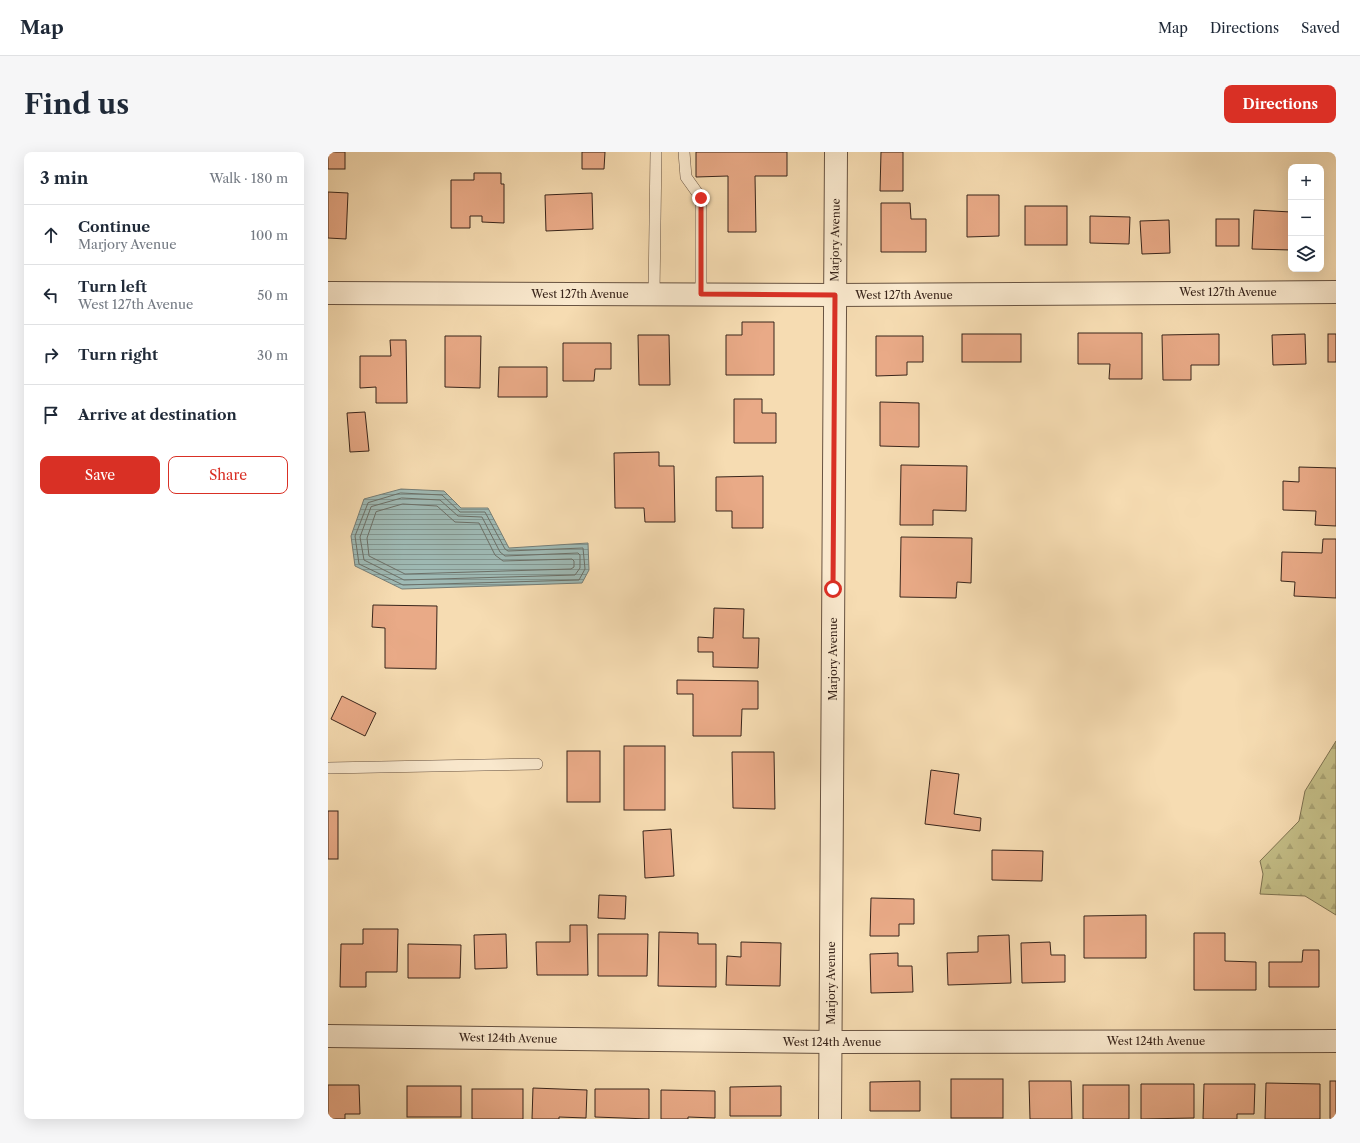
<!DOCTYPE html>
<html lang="en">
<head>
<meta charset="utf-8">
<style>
	body { margin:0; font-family:"Libre Caslon Text",serif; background:#f6f6f7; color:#1f2937 }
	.controls { position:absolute; right:12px; top:12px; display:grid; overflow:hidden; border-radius:8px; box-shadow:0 4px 16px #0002 }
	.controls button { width:36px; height:36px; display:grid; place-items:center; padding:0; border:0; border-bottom:1px solid #e0e1e3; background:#fff; color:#1f2937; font:20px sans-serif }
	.stop { position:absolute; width:12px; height:12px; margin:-9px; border:3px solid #d93025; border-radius:50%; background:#fff }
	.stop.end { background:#d93025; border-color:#fff; box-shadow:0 1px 4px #0008 }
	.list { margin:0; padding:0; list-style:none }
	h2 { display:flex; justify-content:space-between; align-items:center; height:52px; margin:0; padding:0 16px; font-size:17px }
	h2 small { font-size:13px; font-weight:400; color:#747a83 }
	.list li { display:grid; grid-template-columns:26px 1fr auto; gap:12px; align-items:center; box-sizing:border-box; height:60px; padding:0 16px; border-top:1px solid #e0e1e3 }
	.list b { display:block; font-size:15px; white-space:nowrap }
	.list p { margin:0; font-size:13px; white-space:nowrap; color:#747a83 }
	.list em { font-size:13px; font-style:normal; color:#747a83 }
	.actions { display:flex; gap:8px; padding:12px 16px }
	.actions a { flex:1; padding:9px 0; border:1px solid #d93025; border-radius:8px; text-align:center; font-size:14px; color:#d93025 }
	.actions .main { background:#d93025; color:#fff }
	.icon { flex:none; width:22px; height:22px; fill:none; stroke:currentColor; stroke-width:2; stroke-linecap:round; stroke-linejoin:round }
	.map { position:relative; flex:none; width:1008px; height:967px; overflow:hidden; border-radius:8px }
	header { display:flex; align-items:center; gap:24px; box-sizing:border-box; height:56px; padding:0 20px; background:#fff; border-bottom:1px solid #e0e1e3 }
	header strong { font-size:19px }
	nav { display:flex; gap:22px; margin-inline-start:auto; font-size:14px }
	.intro { display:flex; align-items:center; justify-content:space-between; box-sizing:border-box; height:96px; padding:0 24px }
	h1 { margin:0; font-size:28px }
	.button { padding:10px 18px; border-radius:8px; background:#d93025; color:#fff; font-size:14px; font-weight:700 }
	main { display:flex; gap:24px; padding:0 24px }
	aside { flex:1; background:#fff; border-radius:8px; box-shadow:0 4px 16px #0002 }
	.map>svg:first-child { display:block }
	.forest { fill:url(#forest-firs); stroke:#7e7251 }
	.water { fill:url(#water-rules); stroke:#767e77 }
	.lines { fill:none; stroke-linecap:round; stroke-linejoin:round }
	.shore { stroke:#6c7068; stroke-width:1 }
	.building { fill:#e9aa87; stroke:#39251b }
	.service-casing { stroke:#685341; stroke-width:12 }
	.minor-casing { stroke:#685341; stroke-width:24 }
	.service { stroke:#f9e8cd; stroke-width:11 }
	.minor { stroke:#f9e8cd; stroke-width:22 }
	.route { stroke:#d93025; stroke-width:5 }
	.labels { text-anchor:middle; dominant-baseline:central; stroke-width:3; stroke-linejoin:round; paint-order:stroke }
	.street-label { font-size:11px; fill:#39251b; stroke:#f9e8cd }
</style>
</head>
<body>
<header>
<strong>Map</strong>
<nav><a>Map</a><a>Directions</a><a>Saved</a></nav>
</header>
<div class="intro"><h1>Find us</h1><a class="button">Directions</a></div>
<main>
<aside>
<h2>3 min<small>Walk · 180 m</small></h2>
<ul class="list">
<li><svg class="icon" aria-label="ahead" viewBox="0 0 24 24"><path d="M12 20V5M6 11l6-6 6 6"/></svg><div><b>Continue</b><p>Marjory Avenue</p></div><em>100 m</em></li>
<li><svg class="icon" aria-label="left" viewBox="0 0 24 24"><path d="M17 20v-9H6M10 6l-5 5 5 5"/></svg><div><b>Turn left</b><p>West 127th Avenue</p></div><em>50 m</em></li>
<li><svg class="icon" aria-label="right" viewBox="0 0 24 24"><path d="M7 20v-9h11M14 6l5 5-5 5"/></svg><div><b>Turn right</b></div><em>30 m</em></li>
<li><svg class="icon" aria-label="arrive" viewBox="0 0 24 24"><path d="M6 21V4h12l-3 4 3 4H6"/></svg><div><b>Arrive at destination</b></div></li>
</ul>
<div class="actions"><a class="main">Save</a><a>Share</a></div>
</aside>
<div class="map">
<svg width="1008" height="967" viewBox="0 0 1008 967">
	<defs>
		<pattern id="forest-firs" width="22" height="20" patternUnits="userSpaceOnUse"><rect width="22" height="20" fill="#c4be87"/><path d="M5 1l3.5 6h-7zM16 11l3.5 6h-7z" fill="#a9a374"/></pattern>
		<pattern id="water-rules" width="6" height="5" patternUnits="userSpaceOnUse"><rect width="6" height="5" fill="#9fbab5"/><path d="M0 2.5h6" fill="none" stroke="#839792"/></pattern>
	</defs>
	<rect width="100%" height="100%" fill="#f6dcb2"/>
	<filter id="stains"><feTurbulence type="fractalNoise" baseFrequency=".005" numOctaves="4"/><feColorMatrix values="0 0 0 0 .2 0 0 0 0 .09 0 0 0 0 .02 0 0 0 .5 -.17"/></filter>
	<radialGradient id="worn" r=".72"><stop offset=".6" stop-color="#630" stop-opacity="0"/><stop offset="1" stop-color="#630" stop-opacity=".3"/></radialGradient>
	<path class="forest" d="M1008,589V763L977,744L932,742L935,722L932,709L971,669L977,639Z"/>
	<path class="water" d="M73,337L116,339L133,356H160L181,396L260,391L261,418L254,431L74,437L27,414L23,384L36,347Z"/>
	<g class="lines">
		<g class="shore">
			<path d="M73,341L114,343L132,360H157L177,397L180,399L255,396L257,417L251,428L75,433L31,412L27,384L40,351Z"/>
			<path d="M74,346L112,348L130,364L154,365L172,400L177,404L250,401L252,403V416L247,423L76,428L36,408L32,385L43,355Z"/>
			<path d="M75,352L109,354L127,370L151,371L167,403L175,409L244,407L246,409V415L243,417L77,422L41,404L39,386L48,360Z"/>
		</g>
	</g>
	<g class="building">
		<rect x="0" y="0" width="17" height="17"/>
		<path d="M254,0H277L276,17H254Z"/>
		<path d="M368,0H459V24H427L428,80H400V24L368,25Z"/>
		<path d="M553,0H575V39H552Z"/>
		<path d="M146,21H173V32H176V71L154,70V64H142V76H123V28H146Z"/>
		<path d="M0,40L20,41L18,87L0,86Z"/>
		<path d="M264,41L265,77L218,79L217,43Z"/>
		<path d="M639,43H671V84L639,85Z"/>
		<path d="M553,51H582L583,67H598V100H553Z"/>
		<rect x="697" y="54" width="42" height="39"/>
		<path d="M926,58L963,60V98L924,97Z"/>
		<path d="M762,64L802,65L801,92L762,91Z"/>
		<rect x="888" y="67" width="23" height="27"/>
		<path d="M841,68L842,101L814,102L812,69Z"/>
		<path d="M414,170H446V223H398V183H414Z"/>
		<path d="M750,181H814V227H781L782,212H750Z"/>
		<rect x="634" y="182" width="59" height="28"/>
		<path d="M891,182V213H863V228H835L834,183Z"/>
		<path d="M977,182L978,212L945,213L944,183Z"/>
		<rect x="1000" y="182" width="8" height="28"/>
		<path d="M310,183H341L342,233H311Z"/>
		<path d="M117,184H153L152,236L117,235Z"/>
		<path d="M548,184H595V210H579V223L548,224Z"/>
		<path d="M62,188H78L79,251H48V235L32,236V204H63Z"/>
		<path d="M235,191H283V217H267L266,229H235Z"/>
		<path d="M171,215H219V245H170Z"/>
		<path d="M406,247H434V261H448V291H406Z"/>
		<path d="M552,250L591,251V295L552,294Z"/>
		<path d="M37,260L41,299L22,300L19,261Z"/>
		<path d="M331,300V314H346L347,370H317L316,356H287L286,301Z"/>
		<path d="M573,313L639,314L638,359L605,358V373H572Z"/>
		<path d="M971,315L1008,316V374L987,373L988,359L955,358V329L971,330Z"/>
		<path d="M435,324V376H404V359H388V325Z"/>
		<path d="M573,385L644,386L643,431L629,430L628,446L572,445Z"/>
		<path d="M995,387H1008V446L966,444L967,430L953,429L954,400L994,401Z"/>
		<path d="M45,453L109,454L108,517L57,516V476L44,475Z"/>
		<path d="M386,456L416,457L415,486H431L430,516L385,515V500H370V485L385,486Z"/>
		<path d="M349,528L430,529V557H414L413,584H365V542H349Z"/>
		<path d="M14,544L48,561L37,584L3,567Z"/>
		<rect x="296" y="594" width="41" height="64"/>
		<rect x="239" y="599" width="33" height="51"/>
		<path d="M404,600H446L447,657L405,656Z"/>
		<path d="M603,618L631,622L626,662L653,666L652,679L597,672Z"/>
		<rect x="0" y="659" width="10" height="48"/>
		<path d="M343,677L346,724L317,726L315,679Z"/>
		<path d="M664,698L715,699L714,729L664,728Z"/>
		<path d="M271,743L298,744L297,767L270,766Z"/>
		<path d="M543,746L586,747V772H571V784H542Z"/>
		<path d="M818,763V806H756V764Z"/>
		<path d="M242,773H259L260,823H209L208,790H242Z"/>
		<path d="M35,777H70L69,820H38V835H12L13,792H35Z"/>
		<path d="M331,780L370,781V792H388V835L330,834Z"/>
		<path d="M866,781H897V809L928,810V838H866Z"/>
		<path d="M178,782L179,816L147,817L146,783Z"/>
		<path d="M270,782H320L319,824H270Z"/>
		<path d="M681,783L683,831L620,833L619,801L650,800V784Z"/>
		<path d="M413,790L453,791L452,834L398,833L399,804L413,805Z"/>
		<path d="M722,790L723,803H737V830L694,831L693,791Z"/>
		<path d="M80,792L133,793L132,826H80Z"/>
		<path d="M975,798H991V835H941V810H974Z"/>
		<path d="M570,801V814H584L585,840L543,841L542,802Z"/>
		<rect x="623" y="927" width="52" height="39"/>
		<path d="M592,929V959H542V930Z"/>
		<path d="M701,929H743L744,967H702Z"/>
		<rect x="1002" y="929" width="6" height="38"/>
		<path d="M938,931L992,932V967H937Z"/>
		<path d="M813,932H866V966L813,967Z"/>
		<path d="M876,932H927L926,962H909V967H875Z"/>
		<path d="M0,933H31L32,962H17V967H0Z"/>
		<rect x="755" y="933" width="46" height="34"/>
		<rect x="79" y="934" width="54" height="31"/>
		<path d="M453,934V964H402V935Z"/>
		<path d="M205,936L259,938L258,966L231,965V967H204Z"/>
		<rect x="144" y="937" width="51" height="30"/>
		<path d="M267,937H321V967L267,965Z"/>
		<path d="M333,938L387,939V966L360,965V967H333Z"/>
	</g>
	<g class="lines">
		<g class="service-casing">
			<g id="service">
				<path d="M356,0L358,25L373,46V142"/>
				<path d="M326,142L328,0"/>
				<path d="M0,616L209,612"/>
			</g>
		</g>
		<g class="minor-casing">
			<g id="minor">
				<path d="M0,141L507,143L1008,140"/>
				<path d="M0,884L503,890L1008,889"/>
				<path d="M502,967L508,0"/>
			</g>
		</g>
		<use href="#service" class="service"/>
		<use href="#minor" class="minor"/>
	</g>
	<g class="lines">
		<path class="route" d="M373,46V142L507,143L505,437"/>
	</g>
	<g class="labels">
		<g class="street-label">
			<text transform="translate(507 88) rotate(-89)">Marjory Avenue</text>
			<text x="900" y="140">West 127th Avenue</text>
			<text x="252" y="142">West 127th Avenue</text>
			<text x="576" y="143">West 127th Avenue</text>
			<text transform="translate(505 507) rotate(-90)">Marjory Avenue</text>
			<text transform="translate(503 831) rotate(-90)">Marjory Avenue</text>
			<text transform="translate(180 886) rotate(1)">West 124th Avenue</text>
			<text x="828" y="889">West 124th Avenue</text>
			<text x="504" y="890">West 124th Avenue</text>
		</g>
	</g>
	<rect width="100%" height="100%" filter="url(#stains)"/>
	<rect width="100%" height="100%" fill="url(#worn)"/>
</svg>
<div class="controls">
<button>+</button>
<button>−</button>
<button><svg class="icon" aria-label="layers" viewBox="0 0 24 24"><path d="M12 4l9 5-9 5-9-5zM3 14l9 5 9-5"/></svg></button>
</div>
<div class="stop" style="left:505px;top:437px"></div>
<div class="stop end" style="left:373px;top:46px"></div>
</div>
</main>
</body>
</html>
